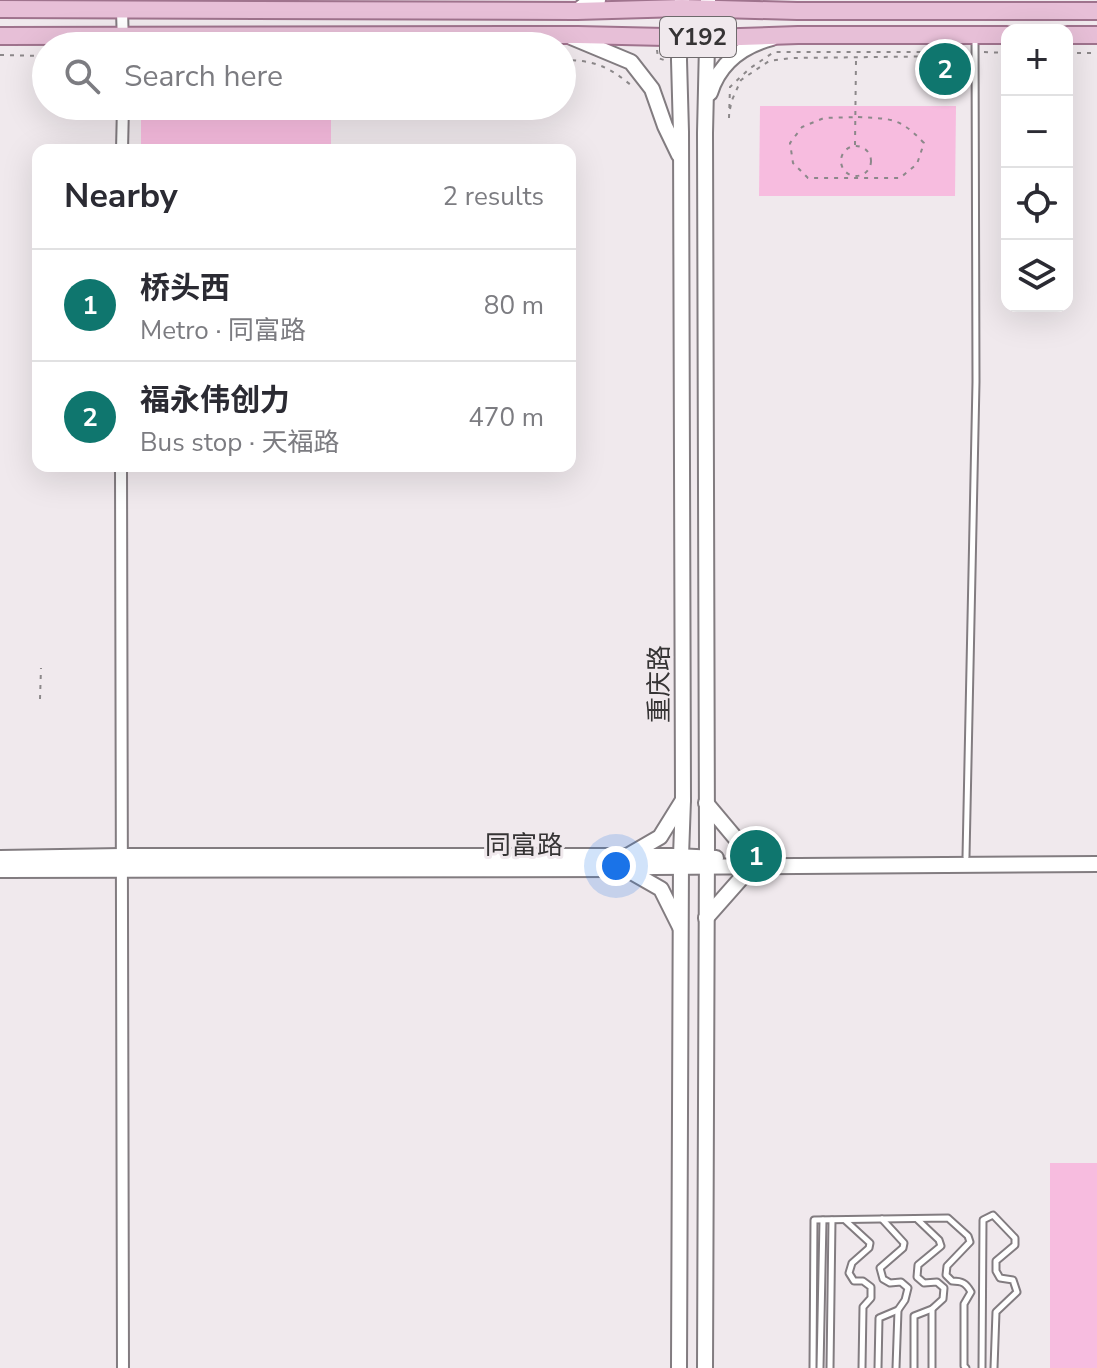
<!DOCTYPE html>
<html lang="en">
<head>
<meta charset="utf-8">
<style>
	body { margin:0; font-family:"Nunito Sans","Noto Sans SC",sans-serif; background:#f2f2f3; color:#2b2b33 }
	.controls { position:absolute; right:24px; top:24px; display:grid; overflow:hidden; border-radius:16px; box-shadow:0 8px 32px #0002 }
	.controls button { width:72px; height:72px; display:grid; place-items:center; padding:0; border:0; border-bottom:2px solid #e1e1e2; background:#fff; color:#2b2b33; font:40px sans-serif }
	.you { position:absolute; left:616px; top:866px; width:28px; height:28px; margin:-20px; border:6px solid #fff; border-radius:50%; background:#1a73e8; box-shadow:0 0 0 12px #1a73e833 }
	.badge { display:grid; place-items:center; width:52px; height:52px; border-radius:50%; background:#0f766e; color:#fff; font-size:26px; font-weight:700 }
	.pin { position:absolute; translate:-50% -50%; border:4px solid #fff; box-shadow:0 2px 8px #0006 }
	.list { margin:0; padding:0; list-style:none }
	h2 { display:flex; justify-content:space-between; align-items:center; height:104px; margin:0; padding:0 32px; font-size:34px }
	h2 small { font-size:26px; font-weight:400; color:#7c7c81 }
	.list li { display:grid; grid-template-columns:52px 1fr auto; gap:24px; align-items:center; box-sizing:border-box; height:112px; padding:0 32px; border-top:2px solid #e1e1e2 }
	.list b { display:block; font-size:30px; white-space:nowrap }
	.list p { margin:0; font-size:26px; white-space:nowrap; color:#7c7c81 }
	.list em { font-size:26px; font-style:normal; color:#7c7c81 }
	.icon { flex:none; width:44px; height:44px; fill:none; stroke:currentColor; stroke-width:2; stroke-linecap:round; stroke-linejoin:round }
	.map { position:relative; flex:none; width:1097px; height:1368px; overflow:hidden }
	.search { position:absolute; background:#fff; box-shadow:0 8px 32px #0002; left:32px; top:32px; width:544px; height:88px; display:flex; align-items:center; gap:20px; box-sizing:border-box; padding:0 28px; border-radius:44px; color:#7c7c81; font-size:30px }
	.panel { position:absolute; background:#fff; box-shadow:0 8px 32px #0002; left:32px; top:144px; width:544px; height:328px; border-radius:16px }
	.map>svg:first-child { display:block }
	.green { fill:#f7bcdf }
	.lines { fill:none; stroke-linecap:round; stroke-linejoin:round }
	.lane-casing { stroke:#827c80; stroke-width:9 }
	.street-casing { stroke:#827c80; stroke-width:14 }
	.secondary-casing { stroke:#827c80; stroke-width:18 }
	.primary-casing { stroke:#9f738d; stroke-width:20 }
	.path { stroke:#8c888a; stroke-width:2; stroke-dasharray:4 6; stroke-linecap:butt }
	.lane { stroke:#fff; stroke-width:5 }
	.street { stroke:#fff; stroke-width:10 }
	.secondary { stroke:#fff; stroke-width:14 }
	.primary { stroke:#e7bfd7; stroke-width:16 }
	.labels { text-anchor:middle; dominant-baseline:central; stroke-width:6; stroke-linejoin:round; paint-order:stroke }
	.shield { fill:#f0e9ed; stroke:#6e6a6c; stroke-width:2 }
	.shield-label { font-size:24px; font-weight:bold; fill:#363435 }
	.street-label { font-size:26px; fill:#363435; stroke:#f0e9ed }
</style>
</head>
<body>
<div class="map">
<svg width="1097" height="1368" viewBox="0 0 1097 1368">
	<rect width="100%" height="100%" fill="#f0e9ed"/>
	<g class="green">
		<rect x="141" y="106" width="190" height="44"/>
		<path d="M760,106H956L955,196H759Z"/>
		<rect x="1050" y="1163" width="47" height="205"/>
	</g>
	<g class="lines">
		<g class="lane-casing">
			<g id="lane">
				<path d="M966,857L976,382L975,38"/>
				<path d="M882,1219L904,1243L903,1248L880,1268L883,1279L890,1283L901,1282L908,1288L905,1300L898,1310L896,1368"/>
				<path d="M917,1219L939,1240L941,1246L918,1265L917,1277L924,1283L937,1282L944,1288L943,1299L932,1309V1368"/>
				<path d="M846,1221L870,1243L869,1248L852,1263L849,1273L854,1281H863L871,1287V1298L863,1307L862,1368"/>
				<path d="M813,1368L814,1220L948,1218L968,1236L970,1242L947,1266L946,1275L952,1281C962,1281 966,1283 971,1292L964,1304V1366L966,1368"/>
				<path d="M820,1368L823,1220"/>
				<path d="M830,1368L832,1220"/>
				<path d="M878,1368L879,1318L898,1310"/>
				<path d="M914,1368V1316L932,1309"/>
				<path d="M982,1368L983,1220L993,1215L1015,1238V1245L996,1261V1271L1000,1278L1013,1280L1017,1292L996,1312L994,1368"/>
			</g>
		</g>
		<g class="street-casing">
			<g id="street">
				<path d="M122,10L123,46"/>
				<path d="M122,150L123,106"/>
				<path d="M121,466L123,1368"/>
			</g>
		</g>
		<g class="secondary-casing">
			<g id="secondary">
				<path d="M577,11L587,3L598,0"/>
				<path d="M571,37L631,62L652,89L665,126L679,155"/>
				<path d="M710,93C719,64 742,46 772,38"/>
				<path d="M706,803L753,859"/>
				<path d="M629,855L660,837L683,800"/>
				<path d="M0,858L121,856H676L716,858"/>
				<path d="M626,869L661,889L680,927"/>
				<path d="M0,870L625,869L653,867L1097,864"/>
				<path d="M706,918L752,866"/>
				<path d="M679,1368L681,856L683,800L681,132L679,60L682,0"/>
				<path d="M705,1368L707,842L705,133L708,0"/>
			</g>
		</g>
		<g class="primary-casing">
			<g id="primary">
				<path d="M0,9L577,11L682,8L797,11H1097"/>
				<path d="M1067,35H1097"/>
				<path d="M0,36L578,35L709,38L798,35H1007"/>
			</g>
		</g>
		<g class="path">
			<path d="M657,50L658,58L664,60"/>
			<path d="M984,52L1007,53"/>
			<path d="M1067,53H1097"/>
			<path d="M0,55L46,56"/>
			<path d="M562,60C594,60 608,66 632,86"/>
			<path d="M730,109L732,100L741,80L769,61L792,58L962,56"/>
			<path d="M858,117C892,119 899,117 924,143L917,164L900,178H808L793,163L790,143L802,127L824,118Z"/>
			<path d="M729,118L730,87L749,69L774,52H966"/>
			<path d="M855,145L856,59"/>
			<circle cx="856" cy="161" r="15"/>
			<path d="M40,699L41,668"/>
		</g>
		<use href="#lane" class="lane"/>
		<use href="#street" class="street"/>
		<use href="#secondary" class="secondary"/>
		<use href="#primary" class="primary"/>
	</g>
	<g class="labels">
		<rect class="shield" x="660" y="17" width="76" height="40" rx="6"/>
		<g class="shield-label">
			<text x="698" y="37">Y192</text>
		</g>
		<g class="street-label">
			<text transform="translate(659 684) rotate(-90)">重庆路</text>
			<text x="524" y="845">同富路</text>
		</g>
	</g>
</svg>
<div class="controls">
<button>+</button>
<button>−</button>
<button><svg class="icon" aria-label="locate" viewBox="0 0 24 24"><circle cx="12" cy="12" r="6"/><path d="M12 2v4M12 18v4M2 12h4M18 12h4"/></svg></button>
<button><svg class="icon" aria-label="layers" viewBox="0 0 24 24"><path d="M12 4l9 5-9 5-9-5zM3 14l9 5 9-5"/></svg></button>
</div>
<div class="you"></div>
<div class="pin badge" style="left:756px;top:856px">1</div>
<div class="pin badge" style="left:945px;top:69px">2</div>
<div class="search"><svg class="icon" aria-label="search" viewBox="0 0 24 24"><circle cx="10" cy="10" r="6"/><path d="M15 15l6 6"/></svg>Search here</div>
<section class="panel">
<h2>Nearby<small>2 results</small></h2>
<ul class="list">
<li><span class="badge">1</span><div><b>桥头西</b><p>Metro · 同富路</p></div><em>80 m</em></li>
<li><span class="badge">2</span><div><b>福永伟创力</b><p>Bus stop · 天福路</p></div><em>470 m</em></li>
</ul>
</section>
</div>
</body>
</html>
